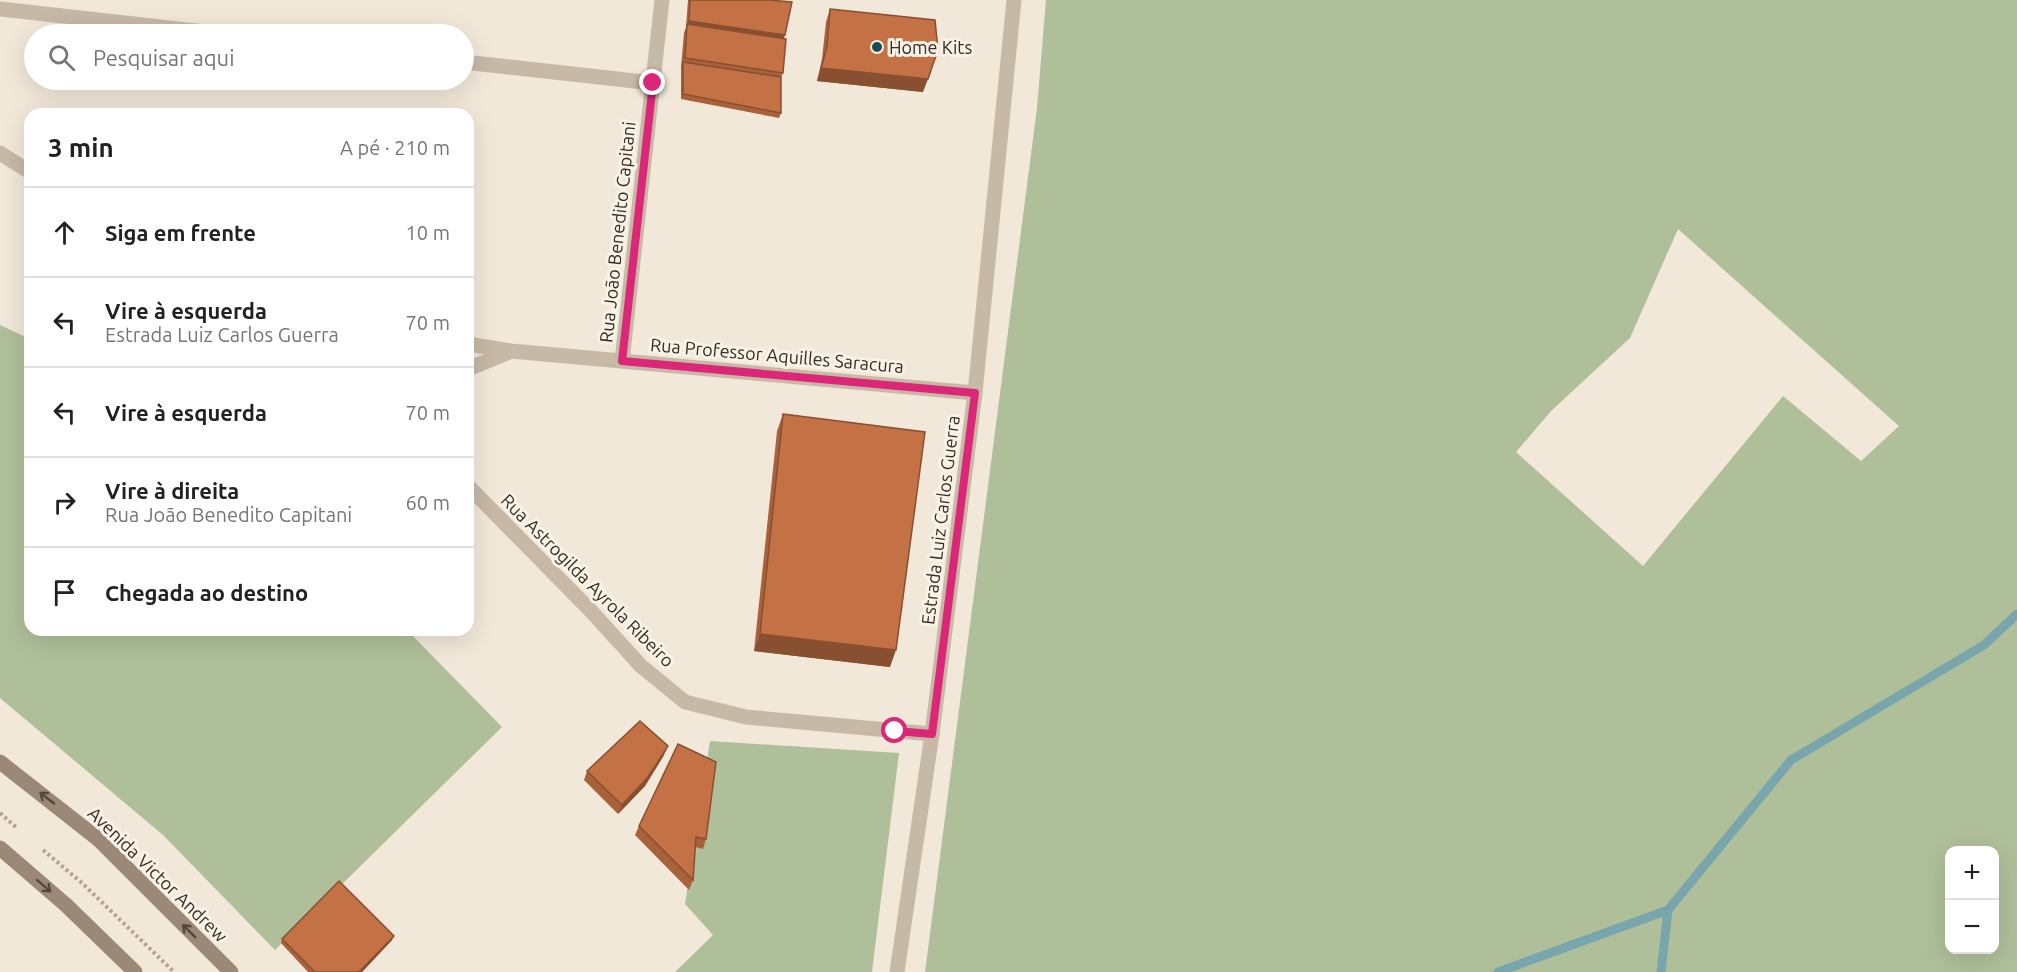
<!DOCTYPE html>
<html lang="pt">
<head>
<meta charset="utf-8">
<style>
	body { margin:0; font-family:Ubuntu,sans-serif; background:#f2f2f2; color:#222 }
	.controls { position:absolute; right:18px; bottom:18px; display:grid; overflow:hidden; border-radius:12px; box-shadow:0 6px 24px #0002 }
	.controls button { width:54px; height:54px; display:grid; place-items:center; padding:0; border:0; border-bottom:2px solid #e0e0e0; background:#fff; color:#222; font:30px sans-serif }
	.stop { position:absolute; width:18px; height:18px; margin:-14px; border:4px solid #db2777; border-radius:50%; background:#fff }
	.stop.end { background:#db2777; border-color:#fff; box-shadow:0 2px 6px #0008 }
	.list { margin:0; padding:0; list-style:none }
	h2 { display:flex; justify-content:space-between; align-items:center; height:78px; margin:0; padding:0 24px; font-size:26px }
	h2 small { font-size:20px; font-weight:400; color:#767676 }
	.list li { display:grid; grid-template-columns:39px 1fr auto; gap:18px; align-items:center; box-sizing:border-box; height:90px; padding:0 24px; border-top:2px solid #e0e0e0 }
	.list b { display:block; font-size:22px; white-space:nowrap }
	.list p { margin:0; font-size:20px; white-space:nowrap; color:#767676 }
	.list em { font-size:20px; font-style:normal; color:#767676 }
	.icon { flex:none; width:33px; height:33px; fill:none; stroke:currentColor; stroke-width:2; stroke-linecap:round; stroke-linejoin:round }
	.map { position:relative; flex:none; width:2017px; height:972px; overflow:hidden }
	.search { position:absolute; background:#fff; box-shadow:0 6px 24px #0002; left:24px; top:24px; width:450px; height:66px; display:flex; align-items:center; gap:15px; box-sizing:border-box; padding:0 21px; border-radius:33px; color:#767676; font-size:22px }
	.panel { position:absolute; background:#fff; box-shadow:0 6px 24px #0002; left:24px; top:108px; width:450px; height:528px; border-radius:18px }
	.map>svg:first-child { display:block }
	.green { fill:#afbf9a; fill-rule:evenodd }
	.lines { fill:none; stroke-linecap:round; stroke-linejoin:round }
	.stream { stroke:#79a5ad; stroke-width:9 }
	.path { stroke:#b4a390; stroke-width:4; stroke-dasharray:3 3; stroke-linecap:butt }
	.minor { stroke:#c8b9a6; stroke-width:15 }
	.tertiary { stroke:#c8b9a6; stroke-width:15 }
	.secondary { stroke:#9c8877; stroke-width:15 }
	.wall { fill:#a8613b }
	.shaded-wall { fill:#884f30 }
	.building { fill:#c37145; stroke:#884f30; stroke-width:1.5 }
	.oneway { stroke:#53483f }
	.route { stroke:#db2777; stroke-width:8 }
	.poi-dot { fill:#1d4b55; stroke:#f9f2e5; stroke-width:2 }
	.labels { text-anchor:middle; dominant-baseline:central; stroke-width:6; stroke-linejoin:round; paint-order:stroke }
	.poi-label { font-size:18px; fill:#342c27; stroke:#f9f2e5; text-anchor:start }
	.street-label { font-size:18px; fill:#342c27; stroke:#f9f2e5 }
</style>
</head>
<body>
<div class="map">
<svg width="2017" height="972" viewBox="0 0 2017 972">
	<rect width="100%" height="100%" fill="#f1e8d9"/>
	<g class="green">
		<path d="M1046,0H2017V972H925L1037,108ZM1678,229L1899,426L1861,461L1783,396L1643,566L1516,452L1551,411L1630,338ZM1950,850H1994V950H1950Z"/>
		<path d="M0,325L30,339V630H407L502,727L275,950L163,835L0,698Z"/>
		<path d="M710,741L899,753L872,972H675L713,935L685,904Z"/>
	</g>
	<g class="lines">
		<g class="stream">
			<path d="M1498,972L1668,910"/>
			<path d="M1661,972L1668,910L1791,760L1984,645L2017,614"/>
		</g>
		<g class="path">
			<path d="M0,813L17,828"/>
			<path d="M43,850L82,883L174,972"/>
		</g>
		<g class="minor">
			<path d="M0,9L223,34"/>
			<path d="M464,62L653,83"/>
			<path d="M0,153L30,172"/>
			<path d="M468,344L511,351L975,393"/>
			<path d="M622,361L662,0"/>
			<path d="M468,369L509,352"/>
			<path d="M468,486L590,610L641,666L685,702L746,717L932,734"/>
		</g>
		<path class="tertiary" d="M897,972L932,734L975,393L1014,0"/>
		<g class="secondary">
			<path d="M0,762L98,839L231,972"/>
			<path d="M0,848L66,905L135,972"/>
		</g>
	</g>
	<g class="wall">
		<path d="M688,0H769L785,35L783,39V73L781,77V113L779,118L681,99V67L684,33L686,27Z"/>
		<path d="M830,9L923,92L817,81L822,59L826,22Z"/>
		<path d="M783,414L890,667L754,651L777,431Z"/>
		<path d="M664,755L645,786L618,814L584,780L587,771Z"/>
		<path d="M639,826L706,839L703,849L695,847L693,880L689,890L635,835Z"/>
		<path d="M282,939L392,940L362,972H308L281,943Z"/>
	</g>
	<g class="shaded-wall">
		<path d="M689,21L785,35L781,44L687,27Z"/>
		<path d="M821,68L928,79L923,92L817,81Z"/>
		<path d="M760,634L896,650L890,667L754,651Z"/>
		<path d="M668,746L664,755L645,786L618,814L622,805Z"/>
		<path d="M394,936L392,940L362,972H359Z"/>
	</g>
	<g class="building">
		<path d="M690,0H769L792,2L785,35L689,21Z"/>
		<path d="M830,9L935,20L938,50L928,79L821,68L827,46Z"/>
		<path d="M687,24L786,39L783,73L685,58Z"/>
		<path d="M683,62L781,77V113L683,94Z"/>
		<path d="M783,414L925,432L896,650L760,634Z"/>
		<path d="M640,721L668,746L648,777L622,805L587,771Z"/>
		<path d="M678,744L716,762L706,839L696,837L693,880L639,826Z"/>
		<path d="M339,881L394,936L359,972H315L282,939Z"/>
	</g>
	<defs><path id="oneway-shaft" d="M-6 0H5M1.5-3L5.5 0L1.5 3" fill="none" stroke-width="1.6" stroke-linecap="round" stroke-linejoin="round" transform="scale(1.5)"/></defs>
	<g class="oneway">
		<use href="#oneway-shaft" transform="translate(47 798) rotate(-142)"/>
		<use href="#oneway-shaft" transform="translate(44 886) rotate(41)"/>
		<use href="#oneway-shaft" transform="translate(189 931) rotate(-135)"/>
	</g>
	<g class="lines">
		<path class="route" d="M653,83L622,361L975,393L932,734L895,731"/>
	</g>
	<circle class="poi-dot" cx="877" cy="47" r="6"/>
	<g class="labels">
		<g class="poi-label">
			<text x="889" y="47">Home Kits</text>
		</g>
		<g class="street-label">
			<text transform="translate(617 232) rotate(-84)">Rua João Benedito Capitani</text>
			<text transform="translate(777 355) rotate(5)">Rua Professor Aquilles Saracura</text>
			<text transform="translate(940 520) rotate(-83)">Estrada Luiz Carlos Guerra</text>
			<text transform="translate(588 580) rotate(45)">Rua Astrogilda Ayrola Ribeiro</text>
			<text transform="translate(158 874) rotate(44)">Avenida Victor Andrew</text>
		</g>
	</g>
</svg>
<div class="controls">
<button>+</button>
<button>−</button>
</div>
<div class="stop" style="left:895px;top:731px"></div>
<div class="stop end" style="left:653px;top:83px"></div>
<div class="search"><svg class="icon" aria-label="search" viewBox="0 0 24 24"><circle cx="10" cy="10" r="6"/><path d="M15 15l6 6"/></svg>Pesquisar aqui</div>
<section class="panel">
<h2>3 min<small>A pé · 210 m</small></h2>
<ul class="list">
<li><svg class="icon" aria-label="ahead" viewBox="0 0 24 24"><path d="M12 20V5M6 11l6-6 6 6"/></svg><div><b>Siga em frente</b></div><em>10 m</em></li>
<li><svg class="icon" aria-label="left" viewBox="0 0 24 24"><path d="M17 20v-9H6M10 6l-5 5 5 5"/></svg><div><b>Vire à esquerda</b><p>Estrada Luiz Carlos Guerra</p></div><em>70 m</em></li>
<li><svg class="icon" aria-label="left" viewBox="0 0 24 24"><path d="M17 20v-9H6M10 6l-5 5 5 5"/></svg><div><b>Vire à esquerda</b></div><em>70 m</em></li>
<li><svg class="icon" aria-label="right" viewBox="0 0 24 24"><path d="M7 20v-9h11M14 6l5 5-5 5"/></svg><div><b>Vire à direita</b><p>Rua João Benedito Capitani</p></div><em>60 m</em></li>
<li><svg class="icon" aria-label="arrive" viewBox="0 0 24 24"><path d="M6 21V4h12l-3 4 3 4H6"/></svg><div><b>Chegada ao destino</b></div></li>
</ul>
</section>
</div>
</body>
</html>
